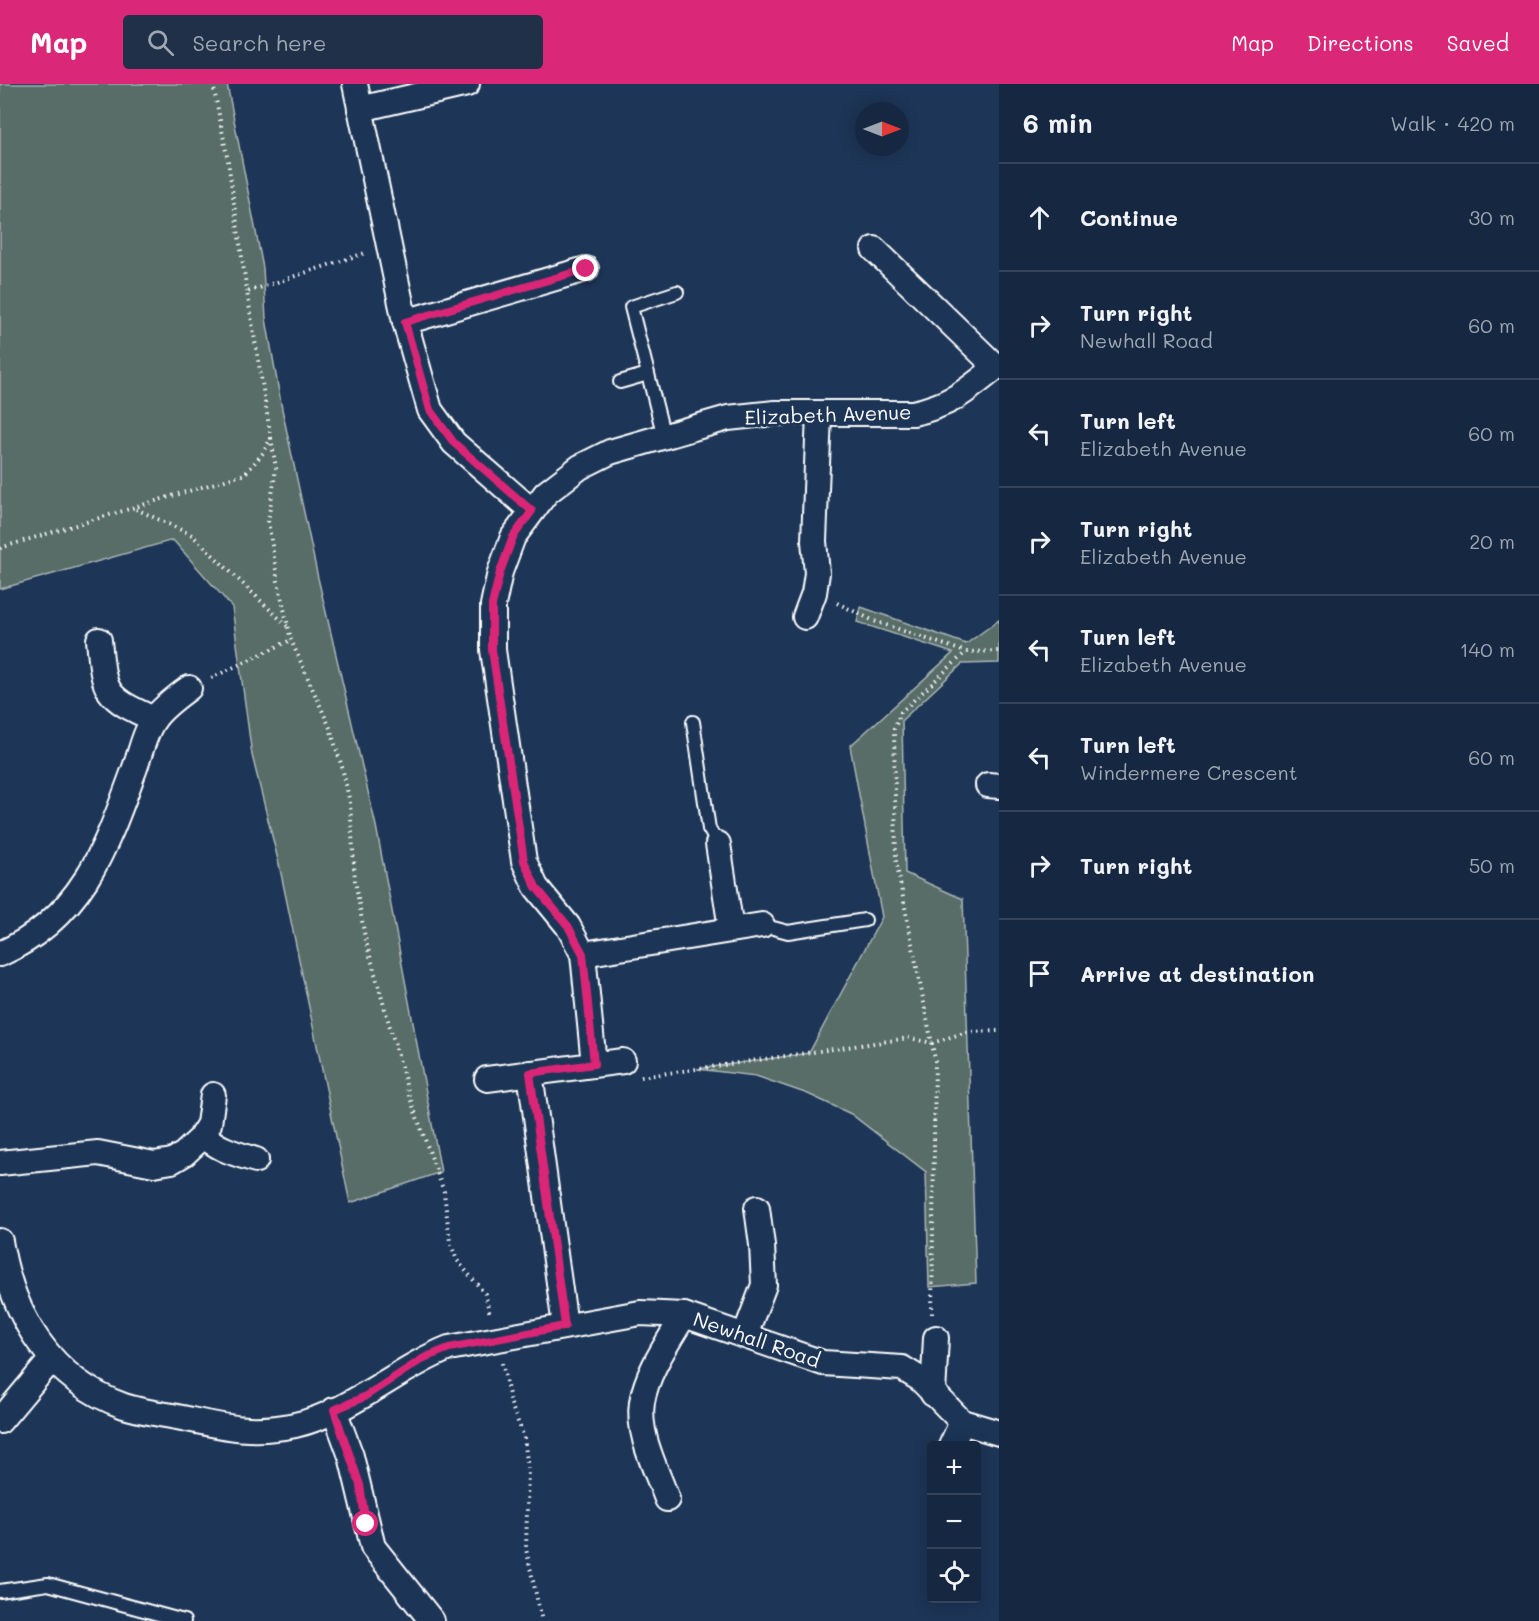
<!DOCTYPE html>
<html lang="en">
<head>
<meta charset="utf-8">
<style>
	body { margin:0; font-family:Mali,sans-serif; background:#1f3048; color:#f1f3f6 }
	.controls { position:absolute; right:18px; bottom:18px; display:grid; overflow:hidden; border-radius:6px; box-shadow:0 3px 15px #0003 }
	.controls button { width:54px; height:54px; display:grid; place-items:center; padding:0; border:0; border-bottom:2px solid #35445a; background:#162841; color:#f1f3f6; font:30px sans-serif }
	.compass { position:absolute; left:855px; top:18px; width:54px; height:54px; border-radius:50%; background:#162841; box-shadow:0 3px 15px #0003; rotate:90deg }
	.stop { position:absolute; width:18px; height:18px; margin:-14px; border:4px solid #db2777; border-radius:50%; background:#fff }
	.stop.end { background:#db2777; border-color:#fff; box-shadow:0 2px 6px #0008 }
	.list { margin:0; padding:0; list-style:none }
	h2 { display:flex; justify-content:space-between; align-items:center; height:78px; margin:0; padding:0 24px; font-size:26px }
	h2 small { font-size:20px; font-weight:400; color:#9ea6b1 }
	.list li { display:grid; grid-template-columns:39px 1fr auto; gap:18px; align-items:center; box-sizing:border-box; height:108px; padding:0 24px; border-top:2px solid #35445a }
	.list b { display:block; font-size:22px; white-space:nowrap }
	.list p { margin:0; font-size:20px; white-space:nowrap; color:#9ea6b1 }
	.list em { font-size:20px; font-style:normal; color:#9ea6b1 }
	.icon { flex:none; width:33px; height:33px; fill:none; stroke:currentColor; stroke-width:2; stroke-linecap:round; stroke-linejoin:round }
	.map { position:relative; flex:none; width:999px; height:1537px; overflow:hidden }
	header { display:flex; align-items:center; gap:36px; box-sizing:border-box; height:84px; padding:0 30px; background:#db2777; color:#fff }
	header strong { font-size:28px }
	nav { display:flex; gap:33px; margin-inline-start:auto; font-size:21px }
	.search { width:420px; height:54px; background:#1f3048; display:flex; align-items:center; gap:15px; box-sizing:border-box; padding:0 21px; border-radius:6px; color:#9ea6b1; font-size:22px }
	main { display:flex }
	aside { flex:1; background:#162841 }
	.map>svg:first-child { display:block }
	.green { fill:#586d68; stroke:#acb6b4; stroke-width:1.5 }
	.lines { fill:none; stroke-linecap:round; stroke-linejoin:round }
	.service-casing { stroke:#fff; stroke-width:16 }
	.minor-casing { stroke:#fff; stroke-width:28 }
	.path { stroke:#fff; stroke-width:4; stroke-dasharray:1.5 4.5; stroke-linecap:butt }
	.service { stroke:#1d3557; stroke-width:12 }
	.minor { stroke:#1d3557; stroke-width:24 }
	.route { stroke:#db2777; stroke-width:8 }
	.labels { text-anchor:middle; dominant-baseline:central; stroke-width:6; stroke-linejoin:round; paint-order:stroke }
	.street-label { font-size:20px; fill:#fff; stroke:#1d3557 }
</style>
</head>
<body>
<header>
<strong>Map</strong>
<div class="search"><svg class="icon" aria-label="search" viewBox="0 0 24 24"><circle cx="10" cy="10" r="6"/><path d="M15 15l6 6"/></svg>Search here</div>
<nav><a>Map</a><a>Directions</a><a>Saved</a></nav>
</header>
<main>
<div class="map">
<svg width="999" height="1537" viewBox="0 0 999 1537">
	<rect width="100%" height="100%" fill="#1d3557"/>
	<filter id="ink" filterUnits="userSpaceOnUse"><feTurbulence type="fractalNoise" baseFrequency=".0167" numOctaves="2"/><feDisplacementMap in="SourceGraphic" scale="12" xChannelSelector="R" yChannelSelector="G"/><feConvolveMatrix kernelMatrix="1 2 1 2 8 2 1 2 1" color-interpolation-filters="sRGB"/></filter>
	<g filter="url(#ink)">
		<g class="green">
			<path d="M0,0H227L263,184L266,235L282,325L318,494L376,742L441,1088L350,1119L279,780L252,671L232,523L173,456L0,505Z"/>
			<path d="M861,523L966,560L999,536V579L962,580L902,636L905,789L963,815L976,1199L929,1203L926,1088L851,1030L808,1010L756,992L697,985L809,969L882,833L850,662L953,569L857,538Z"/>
		</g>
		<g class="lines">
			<g class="service-casing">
				<g id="service">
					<path d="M620,298L648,290"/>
					<path d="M664,353L631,223L677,208"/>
					<path d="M693,638L709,745L718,760"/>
					<path d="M762,841L788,848L865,836"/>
					<path d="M0,1507L48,1500L184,1537"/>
				</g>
			</g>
			<g class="minor-casing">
				<g id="minor">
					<path d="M355,0L405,238L430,326L454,359L532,427"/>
					<path d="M360,25L467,0"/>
					<path d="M874,165L996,283"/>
					<path d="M405,238L586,185"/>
					<path d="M805,533L814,509L817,489L814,457L819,330"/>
					<path d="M99,556C104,609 104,613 154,635"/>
					<path d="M988,701L999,702"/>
					<path d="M718,760L731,845"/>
					<path d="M0,870C81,834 105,766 133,689C140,672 144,648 155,634C164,622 177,613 189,604"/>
					<path d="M583,870L762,841"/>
					<path d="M594,980L583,870L568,842L536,803L524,777L493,566V521L500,488L513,453L546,409L580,383L610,368L728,334L775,329H913C954,320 967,306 999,281"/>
					<path d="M530,989L565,1242"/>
					<path d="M487,995L623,977"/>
					<path d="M203,1050C216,1065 237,1070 256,1076"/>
					<path d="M0,1079L98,1069L154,1080L172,1077L184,1070L200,1055L209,1040L213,1011"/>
					<path d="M0,1157C12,1231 50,1296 124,1322C142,1328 163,1330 182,1334C224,1343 252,1350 295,1341C352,1328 396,1285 449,1264L640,1229L684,1231L823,1279L902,1284L920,1295L962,1338L999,1349"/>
					<path d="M745,1251L764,1201L762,1161L757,1124"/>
					<path d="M933,1310L936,1254"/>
					<path d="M334,1326L351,1372L373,1463L432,1537"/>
					<path d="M0,1337L51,1276"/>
					<path d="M951,1362L962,1338"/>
					<path d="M667,1415C656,1385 637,1350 642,1318C647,1287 669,1257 684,1231"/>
				</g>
			</g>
			<g class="path">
				<path d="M213,0L228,77L247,208"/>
				<path d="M271,354L276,384L268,437L278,498L291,556L330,644L342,683L350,719L355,796L365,854L409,1011L444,1108L450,1158L457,1176L485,1210L490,1231"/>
				<path d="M136,425L192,451L287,542"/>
				<path d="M0,464L245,390L263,369L271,354L247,208L365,169"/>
				<path d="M837,519L874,537L966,568"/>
				<path d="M211,594L291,556"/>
				<path d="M641,993L909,954L932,959L967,948L999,947"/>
				<path d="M932,1230L935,975L896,778L894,645L901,628L966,568L999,567"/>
				<path d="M502,1279L511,1320L524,1353L528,1385L526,1465L542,1537"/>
			</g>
			<use href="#service" class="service"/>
			<use href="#minor" class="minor"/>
		</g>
	</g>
	<g class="lines" filter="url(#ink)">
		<path class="route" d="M366,1440L360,1401L334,1326L364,1313L424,1274L449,1264L565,1242L530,989L594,980L583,870L568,842L536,803L524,777L492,566V521L500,488L513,453L532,427L454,359L430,326L405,238L586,185"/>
	</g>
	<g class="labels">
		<g class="street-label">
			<text transform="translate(828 330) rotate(-2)">Elizabeth Avenue</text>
			<text transform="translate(757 1255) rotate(19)">Newhall Road</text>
		</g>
	</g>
</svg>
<div class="controls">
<button>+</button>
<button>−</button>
<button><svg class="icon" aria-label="locate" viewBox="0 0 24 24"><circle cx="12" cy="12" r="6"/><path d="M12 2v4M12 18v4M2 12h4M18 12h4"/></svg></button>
</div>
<svg class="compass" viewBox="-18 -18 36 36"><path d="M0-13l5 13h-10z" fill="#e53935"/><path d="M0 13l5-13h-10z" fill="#9ea6b1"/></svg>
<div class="stop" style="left:366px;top:1440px"></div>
<div class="stop end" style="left:586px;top:185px"></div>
</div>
<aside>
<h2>6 min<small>Walk · 420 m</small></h2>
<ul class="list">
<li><svg class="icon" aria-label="ahead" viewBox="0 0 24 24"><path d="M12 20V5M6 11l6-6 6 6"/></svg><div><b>Continue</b></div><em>30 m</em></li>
<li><svg class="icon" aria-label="right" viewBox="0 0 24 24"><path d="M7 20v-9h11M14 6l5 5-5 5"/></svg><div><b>Turn right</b><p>Newhall Road</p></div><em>60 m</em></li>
<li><svg class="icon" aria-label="left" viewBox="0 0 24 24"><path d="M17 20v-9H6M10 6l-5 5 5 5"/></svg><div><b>Turn left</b><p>Elizabeth Avenue</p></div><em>60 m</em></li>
<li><svg class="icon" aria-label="right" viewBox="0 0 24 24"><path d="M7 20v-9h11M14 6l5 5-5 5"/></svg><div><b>Turn right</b><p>Elizabeth Avenue</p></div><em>20 m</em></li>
<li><svg class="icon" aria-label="left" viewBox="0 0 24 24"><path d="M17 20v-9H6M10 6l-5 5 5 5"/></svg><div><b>Turn left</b><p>Elizabeth Avenue</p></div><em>140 m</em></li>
<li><svg class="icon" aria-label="left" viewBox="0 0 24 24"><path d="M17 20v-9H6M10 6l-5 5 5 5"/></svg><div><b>Turn left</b><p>Windermere Crescent</p></div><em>60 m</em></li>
<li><svg class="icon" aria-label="right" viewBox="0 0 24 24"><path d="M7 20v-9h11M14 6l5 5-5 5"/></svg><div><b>Turn right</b></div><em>50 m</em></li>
<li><svg class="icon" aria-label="arrive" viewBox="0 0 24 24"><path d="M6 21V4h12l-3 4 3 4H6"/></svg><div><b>Arrive at destination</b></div></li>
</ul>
</aside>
</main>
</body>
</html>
